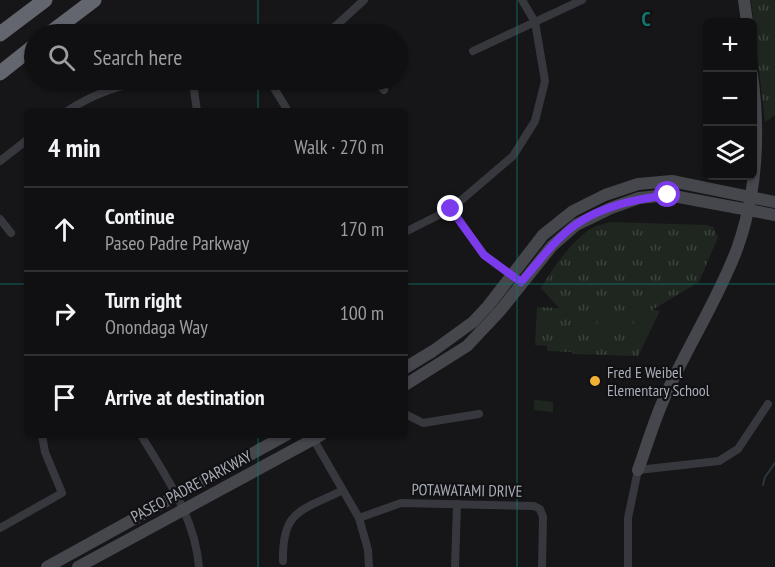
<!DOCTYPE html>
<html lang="en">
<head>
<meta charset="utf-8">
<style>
	body { margin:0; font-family:"PT Sans Narrow",sans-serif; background:#19191b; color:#f1f3f6 }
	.controls { position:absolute; right:18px; top:18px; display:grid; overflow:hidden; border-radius:9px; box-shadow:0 2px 4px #0004 }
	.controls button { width:54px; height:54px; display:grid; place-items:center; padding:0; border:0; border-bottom:2px solid #303032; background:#101012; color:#f1f3f6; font:30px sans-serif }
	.stop { position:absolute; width:18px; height:18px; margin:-14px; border:4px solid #7c3aed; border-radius:50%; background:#fff }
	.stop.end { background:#7c3aed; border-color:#fff; box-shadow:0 2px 6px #0008 }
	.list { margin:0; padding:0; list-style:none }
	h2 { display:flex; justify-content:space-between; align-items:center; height:78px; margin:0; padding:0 24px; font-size:26px }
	h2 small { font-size:20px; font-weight:400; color:#9c9d9f }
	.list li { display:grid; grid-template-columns:39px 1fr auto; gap:18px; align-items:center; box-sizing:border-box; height:84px; padding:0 24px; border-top:2px solid #303032 }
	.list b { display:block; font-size:22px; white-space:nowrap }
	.list p { margin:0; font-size:20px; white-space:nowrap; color:#9c9d9f }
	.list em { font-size:20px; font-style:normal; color:#9c9d9f }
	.icon { flex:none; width:33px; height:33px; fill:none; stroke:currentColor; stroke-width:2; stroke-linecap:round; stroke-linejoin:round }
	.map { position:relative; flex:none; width:775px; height:567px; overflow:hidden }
	.search { position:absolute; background:#101012; box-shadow:0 2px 4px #0004; left:24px; top:24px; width:384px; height:66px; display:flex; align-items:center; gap:15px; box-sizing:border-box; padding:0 21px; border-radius:33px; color:#9c9d9f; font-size:22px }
	.panel { position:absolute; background:#101012; box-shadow:0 2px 4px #0004; left:24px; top:108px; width:384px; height:330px; border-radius:9px }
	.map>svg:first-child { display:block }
	.park { fill:url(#park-tufts) }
	.pitch { fill:#1e261f }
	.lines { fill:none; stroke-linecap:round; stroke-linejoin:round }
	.stream { stroke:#2c353c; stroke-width:2 }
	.street { stroke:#37383d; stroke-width:8 }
	.secondary { stroke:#45474d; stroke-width:12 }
	.highway { stroke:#63666e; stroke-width:15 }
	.route { stroke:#7c3aed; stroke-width:8 }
	.grid { fill:none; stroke:#0f766e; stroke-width:1.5; stroke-opacity:0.55 }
	.poi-dot { fill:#f2b134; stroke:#111113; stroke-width:2 }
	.labels { text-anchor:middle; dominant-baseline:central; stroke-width:4.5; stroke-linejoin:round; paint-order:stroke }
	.poi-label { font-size:16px; fill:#a8adb8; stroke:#111113; text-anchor:start }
	.street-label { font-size:16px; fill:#a8adb8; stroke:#111113 }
	.grid-label { font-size:20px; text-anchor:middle; font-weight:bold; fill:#0f766e; stroke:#111113; stroke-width:4.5; stroke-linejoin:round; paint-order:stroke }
</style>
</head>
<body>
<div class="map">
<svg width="775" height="567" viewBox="0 0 775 567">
	<defs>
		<pattern id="park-tufts" width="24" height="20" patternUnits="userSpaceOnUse" patternTransform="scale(1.5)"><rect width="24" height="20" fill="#1e261f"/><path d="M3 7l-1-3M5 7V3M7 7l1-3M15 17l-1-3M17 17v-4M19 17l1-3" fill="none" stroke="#3c433d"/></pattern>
	</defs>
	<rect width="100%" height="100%" fill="#161618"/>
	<g class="park">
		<path d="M751,0H775V115L765,122Z"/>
		<path d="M610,222L706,225L713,227L718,237L699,282L652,310L660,311L638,356L572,354V352L547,351V346L535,345L537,307L559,308L541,288C552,269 573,239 592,228C597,225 605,224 610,222Z"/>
		<path d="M536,400L553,402V412L534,410V401Z"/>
	</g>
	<g class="pitch">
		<path d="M598,310H614L613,338L597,337Z"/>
		<path d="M617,311H630V334L617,333Z"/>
		<path d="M634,311H647L646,334H633Z"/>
	</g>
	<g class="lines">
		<path class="stream" d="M763,485L765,477L775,463"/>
		<g class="street">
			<path d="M327,34L364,0"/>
			<path d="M473,51L582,0"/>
			<path d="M269,80L288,111"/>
			<path d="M375,80L384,90"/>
			<path d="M193,83L197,111"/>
			<path d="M67,111C92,95 120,83 151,82C180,81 211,87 240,80"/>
			<path d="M0,161L27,140"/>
			<path d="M451,209L484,255L515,278"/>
			<path d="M0,219L11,233"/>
			<path d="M405,232L451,209L513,156L535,121L545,81L535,22L522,0"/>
			<path d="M405,414L423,423L479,414"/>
			<path d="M141,435C166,477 195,517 199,567"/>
			<path d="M311,435L359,518L368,550L369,567"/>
			<path d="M359,518L401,503L534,506L540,509L543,517L542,567"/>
			<path d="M0,528L62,493L45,452L42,435"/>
			<path d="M283,561C282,510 301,511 341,491"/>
			<path d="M455,567L457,504"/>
			<path d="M628,567V518L638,470L719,461L738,449L768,404"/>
		</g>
		<g class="secondary">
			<path d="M744,0L747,22"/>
			<path d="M405,368L433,351L473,322L488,306L543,235L573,211L605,195L638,184L672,181L775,202"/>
			<path d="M405,385L467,346L499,312L552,246L576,225L611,208L639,198L668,195L775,215"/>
			<path d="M638,470C646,448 653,424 663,401C685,350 717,302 737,249C757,193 760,133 752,74"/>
			<path d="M47,567L286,435"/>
			<path d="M78,567L321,435"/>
		</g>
		<g class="highway">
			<path d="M0,34L45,0"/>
			<path d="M49,34L94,0"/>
			<path d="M0,73L34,46"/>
		</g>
	</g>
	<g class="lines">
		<path class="route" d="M451,209L484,255L521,282C538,263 554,240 575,225C602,206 636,199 668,195"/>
	</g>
	<path class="grid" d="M258,0V34M517,0V567M258,80V111M0,284H27M405,284H775M258,435V567"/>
	<circle class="poi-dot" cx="595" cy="381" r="6"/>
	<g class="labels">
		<g class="poi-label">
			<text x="607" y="372">Fred E Weibel<tspan x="607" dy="18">Elementary School</tspan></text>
		</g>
		<g class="street-label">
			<text transform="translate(191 486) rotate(-28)">PASEO PADRE PARKWAY</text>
			<text transform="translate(467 490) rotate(1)">POTAWATAMI DRIVE</text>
		</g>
	</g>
	<g class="grid-label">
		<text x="646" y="26">C</text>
	</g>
</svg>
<div class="controls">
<button>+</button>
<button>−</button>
<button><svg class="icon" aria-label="layers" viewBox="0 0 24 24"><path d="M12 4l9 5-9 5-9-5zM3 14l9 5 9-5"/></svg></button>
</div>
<div class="stop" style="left:668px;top:195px"></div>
<div class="stop end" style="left:451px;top:209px"></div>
<div class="search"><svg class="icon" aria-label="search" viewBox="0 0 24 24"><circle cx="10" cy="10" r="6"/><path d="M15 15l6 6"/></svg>Search here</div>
<section class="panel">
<h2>4 min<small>Walk · 270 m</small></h2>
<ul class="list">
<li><svg class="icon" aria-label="ahead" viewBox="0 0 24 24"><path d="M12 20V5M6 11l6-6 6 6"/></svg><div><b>Continue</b><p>Paseo Padre Parkway</p></div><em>170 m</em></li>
<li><svg class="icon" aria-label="right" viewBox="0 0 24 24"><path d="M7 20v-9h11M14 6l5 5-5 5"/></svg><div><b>Turn right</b><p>Onondaga Way</p></div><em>100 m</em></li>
<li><svg class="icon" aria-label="arrive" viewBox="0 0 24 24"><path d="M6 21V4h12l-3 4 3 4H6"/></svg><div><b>Arrive at destination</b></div></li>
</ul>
</section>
</div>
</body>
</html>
